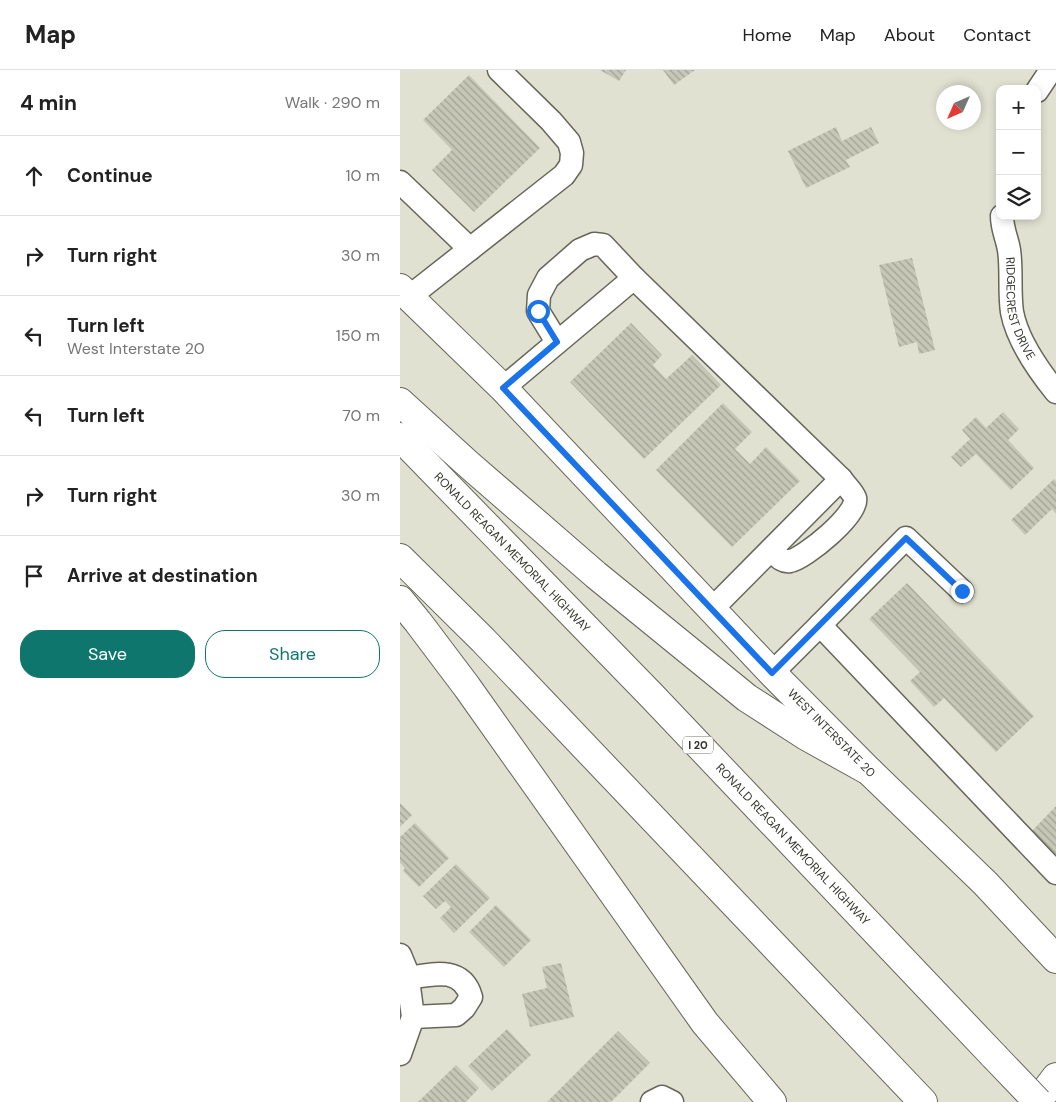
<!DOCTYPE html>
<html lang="en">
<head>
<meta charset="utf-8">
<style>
	body { margin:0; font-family:"DM Sans",sans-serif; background:#f2f2f2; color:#222 }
	.controls { position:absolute; right:15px; top:15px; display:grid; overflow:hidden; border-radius:10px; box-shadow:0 2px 8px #0003 }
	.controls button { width:45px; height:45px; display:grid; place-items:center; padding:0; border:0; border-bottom:1px solid #e0e0e0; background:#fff; color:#222; font:25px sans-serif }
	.compass { position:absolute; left:536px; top:15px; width:45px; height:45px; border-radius:50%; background:#fff; box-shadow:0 2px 8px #0003; rotate:225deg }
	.stop { position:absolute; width:15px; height:15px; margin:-11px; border:4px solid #1a73e8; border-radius:50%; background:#fff }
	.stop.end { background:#1a73e8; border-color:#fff; box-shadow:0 1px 5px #0008 }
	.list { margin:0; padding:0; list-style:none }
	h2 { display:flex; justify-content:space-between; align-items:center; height:65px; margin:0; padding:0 20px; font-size:21px }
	h2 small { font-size:16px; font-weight:400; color:#767676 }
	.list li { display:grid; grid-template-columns:32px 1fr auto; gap:15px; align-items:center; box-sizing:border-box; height:80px; padding:0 20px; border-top:1px solid #e0e0e0 }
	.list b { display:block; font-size:19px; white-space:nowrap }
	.list p { margin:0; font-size:16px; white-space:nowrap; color:#767676 }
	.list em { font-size:16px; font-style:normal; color:#767676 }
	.actions { display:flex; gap:10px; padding:15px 20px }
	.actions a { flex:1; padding:11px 0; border:1px solid #0f766e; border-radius:20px; text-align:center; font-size:18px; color:#0f766e }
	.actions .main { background:#0f766e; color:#fff }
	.icon { flex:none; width:28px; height:28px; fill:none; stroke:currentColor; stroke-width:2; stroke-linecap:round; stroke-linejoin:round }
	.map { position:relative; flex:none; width:656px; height:1032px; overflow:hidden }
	header { display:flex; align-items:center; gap:30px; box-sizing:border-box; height:70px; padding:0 25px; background:#fff; border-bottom:1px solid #e0e0e0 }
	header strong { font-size:24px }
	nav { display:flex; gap:28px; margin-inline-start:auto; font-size:18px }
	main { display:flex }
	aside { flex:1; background:#fff }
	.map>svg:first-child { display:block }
	.building { fill:url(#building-back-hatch) }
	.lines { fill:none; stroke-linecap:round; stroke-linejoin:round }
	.minor-casing { stroke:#666758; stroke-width:25 }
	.major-casing { stroke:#666758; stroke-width:30 }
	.highway-casing { stroke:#666758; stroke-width:30 }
	.minor { stroke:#fff; stroke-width:22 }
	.major { stroke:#fff; stroke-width:28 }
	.highway { stroke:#fff; stroke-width:28 }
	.highway-bridge-casing { stroke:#666758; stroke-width:30; stroke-linecap:butt }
	.highway-bridge { stroke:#fff; stroke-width:28 }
	.route { stroke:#1a73e8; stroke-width:6 }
	.labels { text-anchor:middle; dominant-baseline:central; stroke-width:4; stroke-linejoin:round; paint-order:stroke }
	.shield { fill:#fff; stroke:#72726d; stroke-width:1 }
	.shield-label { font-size:11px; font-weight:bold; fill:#35352e }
	.street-label { font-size:12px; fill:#35352e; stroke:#fff }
</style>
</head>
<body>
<header>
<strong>Map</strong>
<nav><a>Home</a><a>Map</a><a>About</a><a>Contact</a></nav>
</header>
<main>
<aside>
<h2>4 min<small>Walk · 290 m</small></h2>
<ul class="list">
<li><svg class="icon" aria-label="ahead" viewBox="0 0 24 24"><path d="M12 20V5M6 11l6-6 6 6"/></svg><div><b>Continue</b></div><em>10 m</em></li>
<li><svg class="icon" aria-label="right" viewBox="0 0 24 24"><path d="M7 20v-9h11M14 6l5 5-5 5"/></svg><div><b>Turn right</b></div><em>30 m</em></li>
<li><svg class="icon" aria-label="left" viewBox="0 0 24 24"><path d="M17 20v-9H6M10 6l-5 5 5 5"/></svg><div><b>Turn left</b><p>West Interstate 20</p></div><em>150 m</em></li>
<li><svg class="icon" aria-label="left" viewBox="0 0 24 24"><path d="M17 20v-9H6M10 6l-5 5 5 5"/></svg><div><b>Turn left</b></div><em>70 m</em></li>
<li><svg class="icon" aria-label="right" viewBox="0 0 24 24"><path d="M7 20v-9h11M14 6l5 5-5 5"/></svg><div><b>Turn right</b></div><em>30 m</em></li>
<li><svg class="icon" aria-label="arrive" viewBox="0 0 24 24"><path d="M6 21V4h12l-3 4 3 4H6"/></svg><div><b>Arrive at destination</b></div></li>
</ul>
<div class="actions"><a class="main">Save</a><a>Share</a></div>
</aside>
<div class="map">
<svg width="656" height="1032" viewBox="0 0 656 1032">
	<defs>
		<pattern id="building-back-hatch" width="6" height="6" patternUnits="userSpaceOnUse" patternTransform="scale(1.25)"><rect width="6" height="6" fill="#c6c7b6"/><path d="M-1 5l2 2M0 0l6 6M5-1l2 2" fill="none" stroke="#a2a294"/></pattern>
	</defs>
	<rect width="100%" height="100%" fill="#e0e1d0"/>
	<g class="building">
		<path d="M200,0H226L219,11Z"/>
		<path d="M263,0H295L274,15Z"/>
		<path d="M69,5L140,78L74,142L32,100L52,80L23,50Z"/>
		<path d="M436,57L442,71L471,57L479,73L446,90L450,97L406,118L388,81Z"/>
		<path d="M512,188L535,280L519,284L517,272L499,277L479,195Z"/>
		<path d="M231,253L262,285L253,295L266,309L292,285L321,315L244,389L170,312Z"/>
		<path d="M323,333L352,362L335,379L350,394L366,377L400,411L332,477L256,400Z"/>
		<path d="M603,342L619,359L608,370L634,398L611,420L576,384L561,397L551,387L570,369L562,360L576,347L586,358Z"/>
		<path d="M654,409L656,411V444L652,439L625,465L611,450Z"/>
		<path d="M507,513L634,646L596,682L544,628L534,637L510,611L520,602L469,549Z"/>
		<path d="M0,733L12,745L0,757Z"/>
		<path d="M656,736V785L632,761Z"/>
		<path d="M15,753L49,788L19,817L3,801L5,798L0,793V767Z"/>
		<path d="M56,794L90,828L54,863L40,848L51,837L45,831L36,839L23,826Z"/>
		<path d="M96,835L131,870L104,897L69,862Z"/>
		<path d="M161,893L174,947L130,957L122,924L147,918L142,897Z"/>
		<path d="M107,959L131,985L92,1021L68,996Z"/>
		<path d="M218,961L250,993L211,1032H147Z"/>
		<path d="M56,995L79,1018L66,1032H18Z"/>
	</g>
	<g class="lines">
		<g class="minor-casing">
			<g id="minor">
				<path d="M637,21L651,0"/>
				<path d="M0,112L70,179"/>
				<path id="s1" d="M602,146C602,159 607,168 609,180C612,200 609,221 612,242C617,269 639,301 656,322"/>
				<path d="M9,227L164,105L171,95L172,83L169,72L151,51L99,0"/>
				<path d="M157,272L138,241L139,225L148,208L180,180L194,174L203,175L234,208"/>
				<path d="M103,318L234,208L441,409L312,539"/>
				<path d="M371,480C377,485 382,493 390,491C404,489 460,443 455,428C453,422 445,415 441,409"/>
				<path d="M420,555L506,468L562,521"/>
				<path d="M372,603L420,555L656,803"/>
				<path d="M0,885L7,902L13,947L0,984"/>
				<path d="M8,908C33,904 62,896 71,927L64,938L56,945L13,947"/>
				<path d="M252,1032L262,1027L272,1032"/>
			</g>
		</g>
		<g class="major-casing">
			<g id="major">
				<path id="s2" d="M0,218L103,318L372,603L469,701L585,813L656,889"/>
				<path d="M637,1032L656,1007"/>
			</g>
		</g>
		<g class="highway-casing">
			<g id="highway">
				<path d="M0,332L68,394L196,505L347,628L406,666L469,701"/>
				<path id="s3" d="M0,367L252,626L594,986"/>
				<path d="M0,488L83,570L523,1032"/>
				<path d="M0,530L18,552L67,617L305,953L372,1032"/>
			</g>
		</g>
		<use href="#minor" class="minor"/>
		<use href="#major" class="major"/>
		<use href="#highway" class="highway"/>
		<g class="highway-bridge-casing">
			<path id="highway-bridge" d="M594,986L638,1032"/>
		</g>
		<use href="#highway-bridge" class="highway-bridge"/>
	</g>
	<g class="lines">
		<path class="route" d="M138,241L157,272L103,318L372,603L506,468L562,521"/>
	</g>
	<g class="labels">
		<rect class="shield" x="283" y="666.5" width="30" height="17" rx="4"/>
		<g class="shield-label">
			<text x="298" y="675">I 20</text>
		</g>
		<g class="street-label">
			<text stroke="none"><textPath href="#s1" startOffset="95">RIDGECREST DRIVE</textPath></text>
			<text stroke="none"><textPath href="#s3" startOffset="161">RONALD REAGAN MEMORIAL HIGHWAY</textPath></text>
			<text stroke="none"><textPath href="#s2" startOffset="620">WEST INTERSTATE 20</textPath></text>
			<text stroke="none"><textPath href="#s3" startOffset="566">RONALD REAGAN MEMORIAL HIGHWAY</textPath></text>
		</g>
	</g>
</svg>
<div class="controls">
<button>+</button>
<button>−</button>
<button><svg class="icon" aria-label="layers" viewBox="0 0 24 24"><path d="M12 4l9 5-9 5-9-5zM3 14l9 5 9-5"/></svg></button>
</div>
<svg class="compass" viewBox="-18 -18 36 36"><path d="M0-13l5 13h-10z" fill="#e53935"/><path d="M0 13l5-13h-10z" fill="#767676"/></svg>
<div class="stop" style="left:138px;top:241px"></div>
<div class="stop end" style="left:562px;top:521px"></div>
</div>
</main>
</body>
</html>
